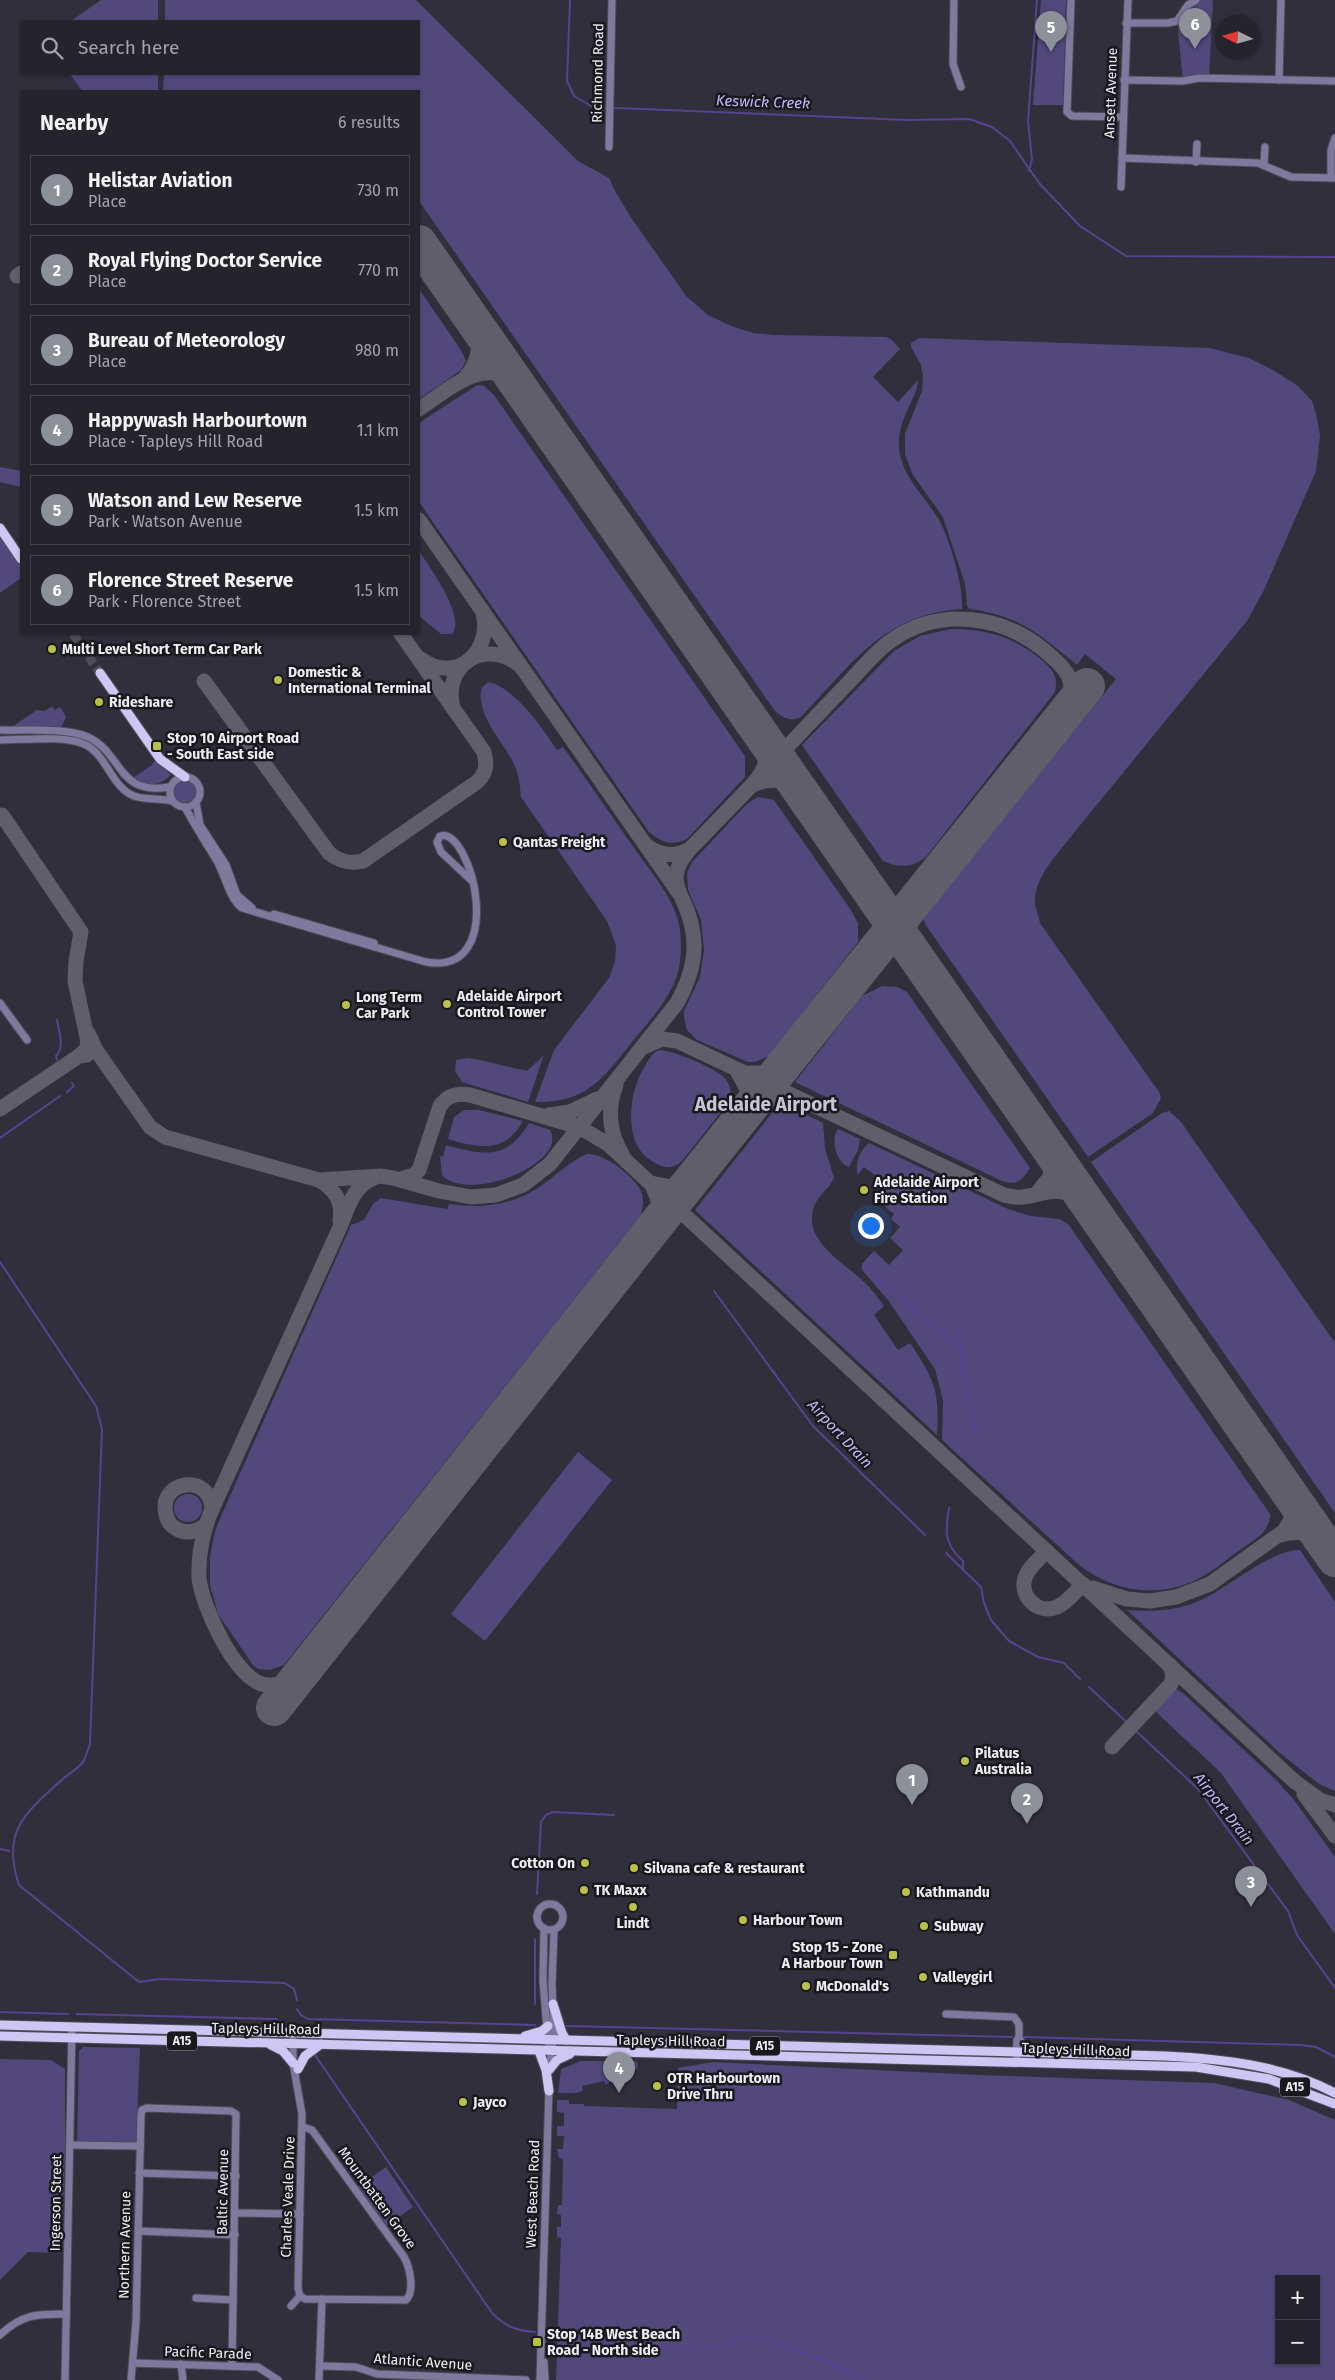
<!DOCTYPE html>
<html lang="en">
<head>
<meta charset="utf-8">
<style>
	body { margin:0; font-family:"Fira Sans",sans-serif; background:#2d2b34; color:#f1f3f6 }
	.controls { position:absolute; right:15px; bottom:15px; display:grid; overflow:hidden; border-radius:0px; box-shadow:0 1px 4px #0004 }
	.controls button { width:45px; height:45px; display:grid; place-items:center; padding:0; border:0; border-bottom:1px solid #424048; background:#25232c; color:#f1f3f6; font:25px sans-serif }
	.compass { position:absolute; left:1215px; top:15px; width:45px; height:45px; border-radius:50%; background:#25232c; box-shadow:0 1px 4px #0004; rotate:275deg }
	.you { position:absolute; left:870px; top:1225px; width:18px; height:18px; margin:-12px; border:4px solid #fff; border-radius:50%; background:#1a73e8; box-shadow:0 0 0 8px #1a73e833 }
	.badge { display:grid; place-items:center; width:32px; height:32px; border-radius:50%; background:#8c9099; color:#fff; font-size:16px; font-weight:700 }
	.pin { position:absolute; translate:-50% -41px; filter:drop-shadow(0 1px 2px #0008) }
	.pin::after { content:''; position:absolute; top:26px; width:18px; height:15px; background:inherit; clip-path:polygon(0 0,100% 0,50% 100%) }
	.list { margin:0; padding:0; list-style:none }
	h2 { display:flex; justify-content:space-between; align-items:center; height:65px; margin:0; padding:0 20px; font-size:21px }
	h2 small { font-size:16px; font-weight:400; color:#a3a4a9 }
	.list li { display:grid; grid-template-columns:32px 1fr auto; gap:15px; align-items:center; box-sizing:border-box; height:70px; margin:0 10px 10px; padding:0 10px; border:1px solid #424048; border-radius:0px }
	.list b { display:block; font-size:19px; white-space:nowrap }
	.list p { margin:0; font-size:16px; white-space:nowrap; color:#a3a4a9 }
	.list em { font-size:16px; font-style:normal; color:#a3a4a9 }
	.icon { flex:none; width:28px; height:28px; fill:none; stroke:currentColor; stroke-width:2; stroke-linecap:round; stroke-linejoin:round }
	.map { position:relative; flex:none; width:1335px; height:2380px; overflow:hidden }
	.search { position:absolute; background:#25232c; box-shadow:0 1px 4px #0004; left:20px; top:20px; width:400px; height:55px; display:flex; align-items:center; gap:12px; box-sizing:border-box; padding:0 18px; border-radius:0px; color:#a3a4a9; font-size:19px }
	.panel { position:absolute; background:#25232c; box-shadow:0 1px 4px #0004; left:20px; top:90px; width:400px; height:545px; border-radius:0px }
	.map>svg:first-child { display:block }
	.green { fill:#53487c; fill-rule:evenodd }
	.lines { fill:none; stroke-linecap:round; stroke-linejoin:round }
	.stream { stroke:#574390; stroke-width:2 }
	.taxiway { stroke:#605e6a; stroke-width:15 }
	.runway { stroke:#605e6a; stroke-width:36 }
	.major-tunnel { stroke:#4d4c57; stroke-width:9; stroke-dasharray:9 4.5; stroke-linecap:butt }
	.minor-casing { stroke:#4f4d59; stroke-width:9 }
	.major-casing { stroke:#4f4d59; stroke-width:11 }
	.minor { stroke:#7f799e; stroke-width:7 }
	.major { stroke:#cec6f3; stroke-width:9 }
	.poi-dot { fill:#b9c046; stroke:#19181d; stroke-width:2 }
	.labels { text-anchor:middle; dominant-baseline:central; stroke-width:5; stroke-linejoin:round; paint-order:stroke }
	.shield { fill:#19181d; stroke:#aeadb4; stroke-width:1 }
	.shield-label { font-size:12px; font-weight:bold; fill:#eeedf5 }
	.street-label { font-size:14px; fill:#eeedf5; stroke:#19181d }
	.poi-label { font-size:14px; font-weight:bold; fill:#eeedf5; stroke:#19181d; text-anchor:start }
	.water-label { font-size:15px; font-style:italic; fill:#c3b7f9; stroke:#19181d }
	.district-label { font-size:19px; font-weight:bold; fill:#c7c4d4; stroke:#19181d }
</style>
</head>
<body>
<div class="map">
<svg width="1335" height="2380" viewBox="0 0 1335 2380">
	<rect width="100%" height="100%" fill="#312f3b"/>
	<g class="green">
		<path d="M101,0H158V21H71Z"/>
		<path d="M165,0H416L578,161L609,178L616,193L632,219L687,297L708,315L731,326L753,333L774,335L886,337L892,340L900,349L873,377L898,402L918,380L917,388C910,407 897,426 899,447C901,476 925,496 939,520C950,540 964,587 962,609C883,614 852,664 801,717C791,722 783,718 775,711L419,201V91H163L164,74H419V21H165Z"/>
		<path d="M1041,0H1066L1063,105H1033Z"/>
		<path d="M1196,0H1213L1209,78L1183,81L1177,21Z"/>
		<path d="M70,74H158V91H82Z"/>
		<path d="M419,289L461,350L466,361L461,370L419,399Z"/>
		<path d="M919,338L1210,348L1249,358L1273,370L1298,386L1312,401L1317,417L1320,436L1316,471L1264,590L1247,621L1073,834C1058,854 1034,876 1035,904C1036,910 1039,917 1040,923L1159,1092L1161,1098L1153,1113L1088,1157L925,924L923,917L1116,679L1085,654L1077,665C1039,634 1020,616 970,609L967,606L965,584L943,517L913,475L905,455V434L922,391L923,376L921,365L911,347V343Z"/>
		<path d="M477,385L484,386L494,395L745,756V777L687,839C670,846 663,843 649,832L419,502V423Z"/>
		<path d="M0,467L21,471V487L0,482Z"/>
		<path d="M0,533L21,566V578L0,593Z"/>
		<path d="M419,551C429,566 467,618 452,634H441L419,616Z"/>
		<path d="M951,629C984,629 1012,636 1038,657C1051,668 1059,674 1055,692L926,857C913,868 897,868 883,861L802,745L894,651L920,636Z"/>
		<path d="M488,682C515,687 543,729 557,750L563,747C588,781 612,817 637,852C651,872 671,895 678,920C682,936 682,955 678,972C670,1001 646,1024 628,1047C601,1082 583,1103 535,1102L554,1050L609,978L615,962L616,945L607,921L521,797C520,786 519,776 515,766C504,742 477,718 481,689Z"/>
		<path d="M52,706L55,710L60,707L66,717L61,728L12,727L37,710L45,711Z"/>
		<path d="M155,760L171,775C159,787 148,786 133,778L152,765Z"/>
		<circle cx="185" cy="792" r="12"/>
		<path d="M758,797L774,800L851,910L858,923V942L769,1056L755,1062H748L697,1040L687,1030L684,1018V1011L700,977L704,950L701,920L688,890L687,873L692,862L747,804Z"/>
		<path d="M882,986L897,987L907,992L1030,1168C1023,1180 1016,1186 1002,1181L795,1082L862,996Z"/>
		<path d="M660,1050C674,1051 720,1069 727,1081C733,1090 730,1100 725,1107L683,1160C673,1169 666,1169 655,1163C651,1160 646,1158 643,1154C624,1133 630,1088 645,1066C649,1060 652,1052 660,1050Z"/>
		<path d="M544,1055L528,1102L462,1082L455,1071L456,1060L467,1058L480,1060L527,1071Z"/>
		<path d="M781,1102L823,1123L825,1148L834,1178C829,1190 816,1196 813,1210C805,1243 845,1263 864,1282C872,1289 878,1298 884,1306L874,1315L898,1350L910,1343C934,1379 940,1390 937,1435L695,1210Z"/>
		<path d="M464,1110H479L523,1121C505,1154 478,1148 448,1139L454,1117Z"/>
		<path d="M1169,1111L1181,1122L1335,1343V1513L1091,1162L1162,1113Z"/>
		<path d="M529,1123L550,1130C569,1163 469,1204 442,1175L440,1156L443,1157L446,1145C482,1155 507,1161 529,1123Z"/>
		<path d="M838,1129L860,1139L858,1150L849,1167C836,1163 830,1139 838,1129Z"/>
		<path d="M869,1143L1008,1209L1031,1216L1059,1219L1068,1224L1270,1514C1270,1533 1253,1540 1240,1550C1226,1560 1212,1572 1196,1580C1156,1599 1111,1591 1078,1564L942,1440L943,1400L935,1369L888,1300L862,1270V1264L874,1251L889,1265L903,1250L890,1238L900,1227L891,1219L894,1214L878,1201L889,1186L864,1167L858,1175C854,1166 860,1149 869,1143Z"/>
		<path d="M587,1154C604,1153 634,1176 641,1191C644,1199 643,1207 641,1215L284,1665L270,1670L258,1669L253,1665L218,1614L210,1585V1556L215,1531L222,1514L351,1225L364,1220L373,1204L381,1198L447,1209L449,1204C484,1209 516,1205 545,1183C558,1173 571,1161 587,1154Z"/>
		<path d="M578,1452L612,1480L485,1641L451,1614Z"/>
		<circle cx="188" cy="1508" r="14"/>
		<path d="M1300,1550L1335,1602V1791L1319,1784L1280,1753L1127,1610C1153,1612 1179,1611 1203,1599C1227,1588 1274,1548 1300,1550Z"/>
		<path d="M1173,1689L1178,1690L1184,1694L1277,1781L1294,1800L1335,1857V1934L1221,1773L1153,1709Z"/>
		<path d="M83,2047L140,2048L136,2143H77L79,2051Z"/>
		<path d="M0,2059L51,2060L65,2069V2151L61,2253L28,2252L0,2280Z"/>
		<path d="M581,2061H634L637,2062L638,2068C628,2076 615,2075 606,2085L604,2081L582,2086L583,2091L574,2093H558L561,2069Z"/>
		<path d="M713,2062L979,2075L1214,2083L1289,2100L1335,2120V2380H556L561,2238L557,2237V2227H561V2215L557,2214L558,2205H562L563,2159L559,2158L557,2149H563L564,2136H557V2126H564V2113L557,2112V2100H569V2104H584V2106L677,2109L678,2068ZM1279,2279H1316V2361H1279Z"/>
		<path d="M386,2167L413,2207L386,2226L358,2187Z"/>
	</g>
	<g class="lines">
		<g class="stream">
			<path d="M570,0L567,81L574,96L593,107L907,120L969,119L992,127L1010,141L1039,183L1080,226L1126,256L1335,257"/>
			<path d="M1029,171L1032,159L1028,121L1037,0"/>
			<path d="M57,1020C59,1032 65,1047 56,1056L57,1060"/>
			<path d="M67,1092L74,1086L72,1083"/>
			<path d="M0,1138L60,1096"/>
			<path d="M0,1262L96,1406L102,1429L90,1744C88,1749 86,1757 83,1762C78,1768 71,1773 65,1777C28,1811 0,1829 19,1885L139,1982L160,1979L285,1983L294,1989L297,2000"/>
			<path d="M867,1266L868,1269L962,1352"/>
			<path d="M714,1291L813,1426L925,1535"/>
			<path d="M957,1327L976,1435"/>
			<path d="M949,1508C945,1532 944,1544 963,1561V1570"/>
			<path d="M946,1553L981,1587L984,1603L991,1620L1009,1641L1038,1657L1064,1663L1080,1679"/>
			<path d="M1089,1687L1198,1789L1288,1911L1297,1935L1335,1988"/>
			<path d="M0,1849L9,1851"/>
			<path d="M537,1894L541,1822L546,1815L553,1812L614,1815"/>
			<path d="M535,1939V2004"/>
			<path d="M297,2009L301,2015L308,2019L535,2025"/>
			<path d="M0,2012L68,2014"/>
			<path d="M77,2014L277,2019"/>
			<path d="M567,2026L1012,2037"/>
			<path d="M1024,2037L1301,2045L1316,2047L1335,2057"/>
			<path d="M315,2055L492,2313C505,2326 516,2331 535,2332"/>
			<path d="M560,2334L611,2345L646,2348L725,2347L742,2337L764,2339L813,2356L865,2380"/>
		</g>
		<g class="taxiway">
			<path d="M17,276L21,273"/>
			<path d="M464,379C478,364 481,348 477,327"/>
			<path d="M419,409C447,391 482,356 516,382"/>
			<path d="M421,659C455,685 493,652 483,613"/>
			<path d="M204,681L329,853C340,862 350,864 363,861L477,782C487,773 487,764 484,752L401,634"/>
			<path d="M453,708C442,666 483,638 518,664"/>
			<path d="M778,757C802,731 827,705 851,680C864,666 877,650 892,640C939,607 1001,615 1044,650C1067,670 1078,679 1067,711"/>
			<path d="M752,785C768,768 770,753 761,732"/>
			<path d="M2,815L81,932L76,961L75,981L88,1042L86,1050L79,1056"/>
			<path d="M647,846C662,856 675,858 691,848L751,786C771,776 787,779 802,794"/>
			<path d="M679,891C672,874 679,862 690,849"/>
			<path d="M88,1033L96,1050L150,1127L165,1137L319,1180C335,1190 343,1201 340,1221"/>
			<path d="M644,1047L662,1039L677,1041L1004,1195C1038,1205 1050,1175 1089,1205"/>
			<path d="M736,1069L748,1091L745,1113"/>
			<path d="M749,1073H766L784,1064"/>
			<path d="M616,1085C607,1108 609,1133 622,1154"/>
			<path d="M0,1109L79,1056L87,1055"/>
			<path d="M549,1115L570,1112L597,1099"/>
			<path d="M401,1179L414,1175L419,1170L440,1106C448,1095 457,1093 470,1095L579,1127L608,1144L1294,1781L1320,1800L1335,1805"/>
			<path d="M319,1180L380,1176L393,1178L439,1191L471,1197L496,1195L523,1185L550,1164L677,1003C698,965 700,935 681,896L419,520"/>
			<path d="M651,1183L671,1187L692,1179"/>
			<path d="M653,1187L660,1205L656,1225"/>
			<path d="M1038,1192L1050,1177L1053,1153"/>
			<path d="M206,1525C197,1531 187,1535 177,1529C171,1526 167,1521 166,1514C157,1481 211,1471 212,1510"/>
			<path d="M1280,1535C1297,1530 1310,1532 1324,1543"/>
			<path d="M1047,1551C1039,1559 1028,1568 1025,1578C1019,1597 1039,1615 1057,1607C1067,1603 1076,1591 1083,1584"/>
			<path d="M1092,1588L1127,1599L1150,1601L1176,1597L1210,1584L1284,1531L1292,1518V1497"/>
			<path d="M304,1670C292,1680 279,1688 262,1684C234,1676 202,1606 199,1578C198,1557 203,1533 210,1514L340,1227C348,1208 353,1186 374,1178"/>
			<path d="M1112,1747L1171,1684L1173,1675L1170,1665"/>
			<path d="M1304,1794L1335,1836"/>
		</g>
		<g class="runway">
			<path d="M419,243L1335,1559"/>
			<path d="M274,1708L671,1206L1087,686"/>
		</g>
		<path class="major-tunnel" d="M73,634L100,673"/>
		<g class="minor-casing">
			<g id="minor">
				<path d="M954,0L953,64L961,87"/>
				<path d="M1071,0L1067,112L1072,116L1123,117"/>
				<path d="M1126,23H1168L1177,21L1188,5L1196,0"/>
				<path d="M1124,80L1183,81L1199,78L1335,81"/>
				<path d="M1279,80L1281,0"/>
				<path d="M609,147L612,0"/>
				<path d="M1122,158L1258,163L1291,177L1335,178"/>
				<path d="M1196,162L1197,144"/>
				<path d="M1264,164L1265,147"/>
				<path d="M1331,178V150L1335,138"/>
				<path d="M1121,187L1128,0"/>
				<path d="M0,730C24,731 66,727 88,737C124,754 116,796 170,787"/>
				<path d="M0,740C24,740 62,735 84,744C107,754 111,787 134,796C145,800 160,798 172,801"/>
				<circle cx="185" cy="792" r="15"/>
				<path d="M196,802L200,825L226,865L237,895L252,908"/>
				<path d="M185,807C195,826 206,843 217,861C225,875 229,898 242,908L426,962C509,977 472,827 440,836L437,842L441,852L473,882"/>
				<path d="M274,914L374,943"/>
				<path d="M0,1003L27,1040"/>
				<circle cx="550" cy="1917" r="13"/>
				<path d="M544,1928L543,1980L548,2043"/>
				<path d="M946,2014L1014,2017L1019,2024V2038L1028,2053"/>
				<path d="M293,2040V2063L302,2114L298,2288L300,2296"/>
				<path d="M1016,2062L1017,2040L1019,2038"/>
				<path d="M549,2070L554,2032L552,1984L554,1930"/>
				<path d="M70,2145L140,2146"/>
				<path d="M139,2173L236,2176"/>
				<path d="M235,2213L300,2214"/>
				<path d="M138,2231L235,2235"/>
				<path d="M300,2296L305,2299L406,2300C415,2291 410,2268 404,2257L312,2130L303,2127"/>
				<path d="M196,2298L233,2300"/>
				<path d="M291,2306L300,2296"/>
				<path d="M0,2335C22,2314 37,2314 66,2314"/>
				<path d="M544,2362L545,2380"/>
				<path d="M133,2363L258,2367L278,2380"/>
				<path d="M181,2364L183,2380"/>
				<path d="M320,2366L356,2367L377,2374L526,2380"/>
				<path d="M65,2380L72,2027"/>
				<path d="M131,2380L136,2322L141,2115L142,2110L147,2108L231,2111L236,2114L232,2366"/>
				<path d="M319,2380L322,2299"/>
				<path d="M540,2380L549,2088"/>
			</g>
		</g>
		<g class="major-casing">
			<g id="major">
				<path d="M0,528L21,559"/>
				<path d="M100,673L160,759L185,777"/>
				<path d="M553,2004L562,2033L566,2040"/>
				<path d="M0,2025L1165,2056C1223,2059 1282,2065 1335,2093"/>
				<path d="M0,2036L1196,2067L1269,2079L1335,2104"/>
				<path d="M525,2036L542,2031L548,2026"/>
				<path d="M271,2045L283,2051L293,2063"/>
				<path d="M539,2051L546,2070L549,2091"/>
				<path d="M298,2069L305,2056L321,2044"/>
				<path d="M549,2070L557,2060L570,2054"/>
			</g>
		</g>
		<use href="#minor" class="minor"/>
		<use href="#major" class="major"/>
	</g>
	<g class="poi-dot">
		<circle cx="52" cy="649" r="5"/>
		<circle cx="278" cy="680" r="5"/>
		<circle cx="99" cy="702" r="5"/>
		<rect x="152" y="741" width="10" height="10" rx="2.5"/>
		<circle cx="503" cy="842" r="5"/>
		<circle cx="447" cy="1004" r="5"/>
		<circle cx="346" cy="1005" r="5"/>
		<circle cx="864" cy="1190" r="5"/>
		<circle cx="965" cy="1761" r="5"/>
		<circle cx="585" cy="1863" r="5"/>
		<circle cx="634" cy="1868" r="5"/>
		<circle cx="584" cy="1890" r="5"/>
		<circle cx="906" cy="1892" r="5"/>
		<circle cx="633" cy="1907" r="5"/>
		<circle cx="743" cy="1920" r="5"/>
		<circle cx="924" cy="1926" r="5"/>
		<rect x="888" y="1950" width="10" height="10" rx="2.5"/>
		<circle cx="923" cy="1977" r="5"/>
		<circle cx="806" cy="1986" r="5"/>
		<circle cx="657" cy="2086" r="5"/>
		<circle cx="463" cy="2102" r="5"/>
		<rect x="532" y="2337" width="10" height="10" rx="2.5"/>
	</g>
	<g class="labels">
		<g class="shield">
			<rect x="167" y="2031.5" width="30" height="19" rx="4"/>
			<rect x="750" y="2036.5" width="30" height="19" rx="4"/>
			<rect x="1280" y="2077.5" width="30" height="19" rx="4"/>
		</g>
		<g class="shield-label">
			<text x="182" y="2041">A15</text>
			<text x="765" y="2046">A15</text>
			<text x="1295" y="2087">A15</text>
		</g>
		<g class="street-label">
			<text transform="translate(598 73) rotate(-89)">Richmond Road</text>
			<text transform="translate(1111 93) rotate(-88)">Ansett Avenue</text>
			<text transform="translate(266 2029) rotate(1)">Tapleys Hill Road</text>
			<text transform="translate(671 2041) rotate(1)">Tapleys Hill Road</text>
			<text transform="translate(1076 2050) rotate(2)">Tapleys Hill Road</text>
			<text transform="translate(223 2192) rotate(-89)">Baltic Avenue</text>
			<text transform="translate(533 2194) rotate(-88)">West Beach Road</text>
			<text transform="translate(288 2197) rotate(-88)">Charles Veale Drive</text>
			<text transform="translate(377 2198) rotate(54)">Mountbatten Grove</text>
			<text transform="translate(56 2203) rotate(-89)">Ingerson Street</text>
			<text transform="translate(125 2245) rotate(-89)">Northern Avenue</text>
			<text transform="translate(208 2353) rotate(2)">Pacific Parade</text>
			<text transform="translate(423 2362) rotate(4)">Atlantic Avenue</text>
		</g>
		<g class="poi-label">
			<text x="62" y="649">Multi Level Short Term Car Park</text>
			<text x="288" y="672">Domestic &amp;<tspan x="288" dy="16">International Terminal</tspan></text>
			<text x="109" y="702">Rideshare</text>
			<text x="167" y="738">Stop 10 Airport Road<tspan x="167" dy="16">- South East side</tspan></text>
			<text x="513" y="842">Qantas Freight</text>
			<text x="457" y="996">Adelaide Airport<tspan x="457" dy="16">Control Tower</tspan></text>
			<text x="356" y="997">Long Term<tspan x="356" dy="16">Car Park</tspan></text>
			<text x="874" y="1182">Adelaide Airport<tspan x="874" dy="16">Fire Station</tspan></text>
			<text x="975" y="1753">Pilatus<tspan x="975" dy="16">Australia</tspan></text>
			<text x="575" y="1863" text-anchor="end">Cotton On</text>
			<text x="644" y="1868">Silvana cafe &amp; restaurant</text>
			<text x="594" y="1890">TK Maxx</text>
			<text x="916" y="1892">Kathmandu</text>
			<text x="753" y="1920">Harbour Town</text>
			<text x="633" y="1923" text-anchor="middle">Lindt</text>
			<text x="934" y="1926">Subway</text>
			<text x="883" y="1947" text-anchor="end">Stop 15 - Zone<tspan x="883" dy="16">A Harbour Town</tspan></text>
			<text x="933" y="1977">Valleygirl</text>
			<text x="816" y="1986">McDonald's</text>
			<text x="667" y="2078">OTR Harbourtown<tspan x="667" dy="16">Drive Thru</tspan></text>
			<text x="473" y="2102">Jayco</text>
			<text x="547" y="2334">Stop 14B West Beach<tspan x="547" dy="16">Road - North side</tspan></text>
		</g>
		<g class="water-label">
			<text transform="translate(763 102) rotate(2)">Keswick Creek</text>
			<text transform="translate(840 1434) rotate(47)">Airport Drain</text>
			<text transform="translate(1224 1809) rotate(52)">Airport Drain</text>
		</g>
		<g class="district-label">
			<text x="766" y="1104">Adelaide Airport</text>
		</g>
	</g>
</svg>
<div class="controls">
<button>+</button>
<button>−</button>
</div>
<svg class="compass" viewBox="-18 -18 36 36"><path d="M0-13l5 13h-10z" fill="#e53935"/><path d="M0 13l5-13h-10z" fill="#a3a4a9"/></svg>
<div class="you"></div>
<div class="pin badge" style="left:912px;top:1805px">1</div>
<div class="pin badge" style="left:1027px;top:1824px">2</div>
<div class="pin badge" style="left:1251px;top:1907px">3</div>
<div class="pin badge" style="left:619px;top:2093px">4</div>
<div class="pin badge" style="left:1051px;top:52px">5</div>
<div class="pin badge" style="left:1195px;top:49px">6</div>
<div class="search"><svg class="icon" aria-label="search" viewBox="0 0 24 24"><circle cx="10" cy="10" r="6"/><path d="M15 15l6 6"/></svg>Search here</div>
<section class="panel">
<h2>Nearby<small>6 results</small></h2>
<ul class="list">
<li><span class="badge">1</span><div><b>Helistar Aviation</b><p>Place</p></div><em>730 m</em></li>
<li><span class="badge">2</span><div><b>Royal Flying Doctor Service</b><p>Place</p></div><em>770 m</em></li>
<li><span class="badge">3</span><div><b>Bureau of Meteorology</b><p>Place</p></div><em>980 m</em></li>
<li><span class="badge">4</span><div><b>Happywash Harbourtown</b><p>Place · Tapleys Hill Road</p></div><em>1.1 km</em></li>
<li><span class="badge">5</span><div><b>Watson and Lew Reserve</b><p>Park · Watson Avenue</p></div><em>1.5 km</em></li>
<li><span class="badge">6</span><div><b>Florence Street Reserve</b><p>Park · Florence Street</p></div><em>1.5 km</em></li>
</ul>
</section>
</div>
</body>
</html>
